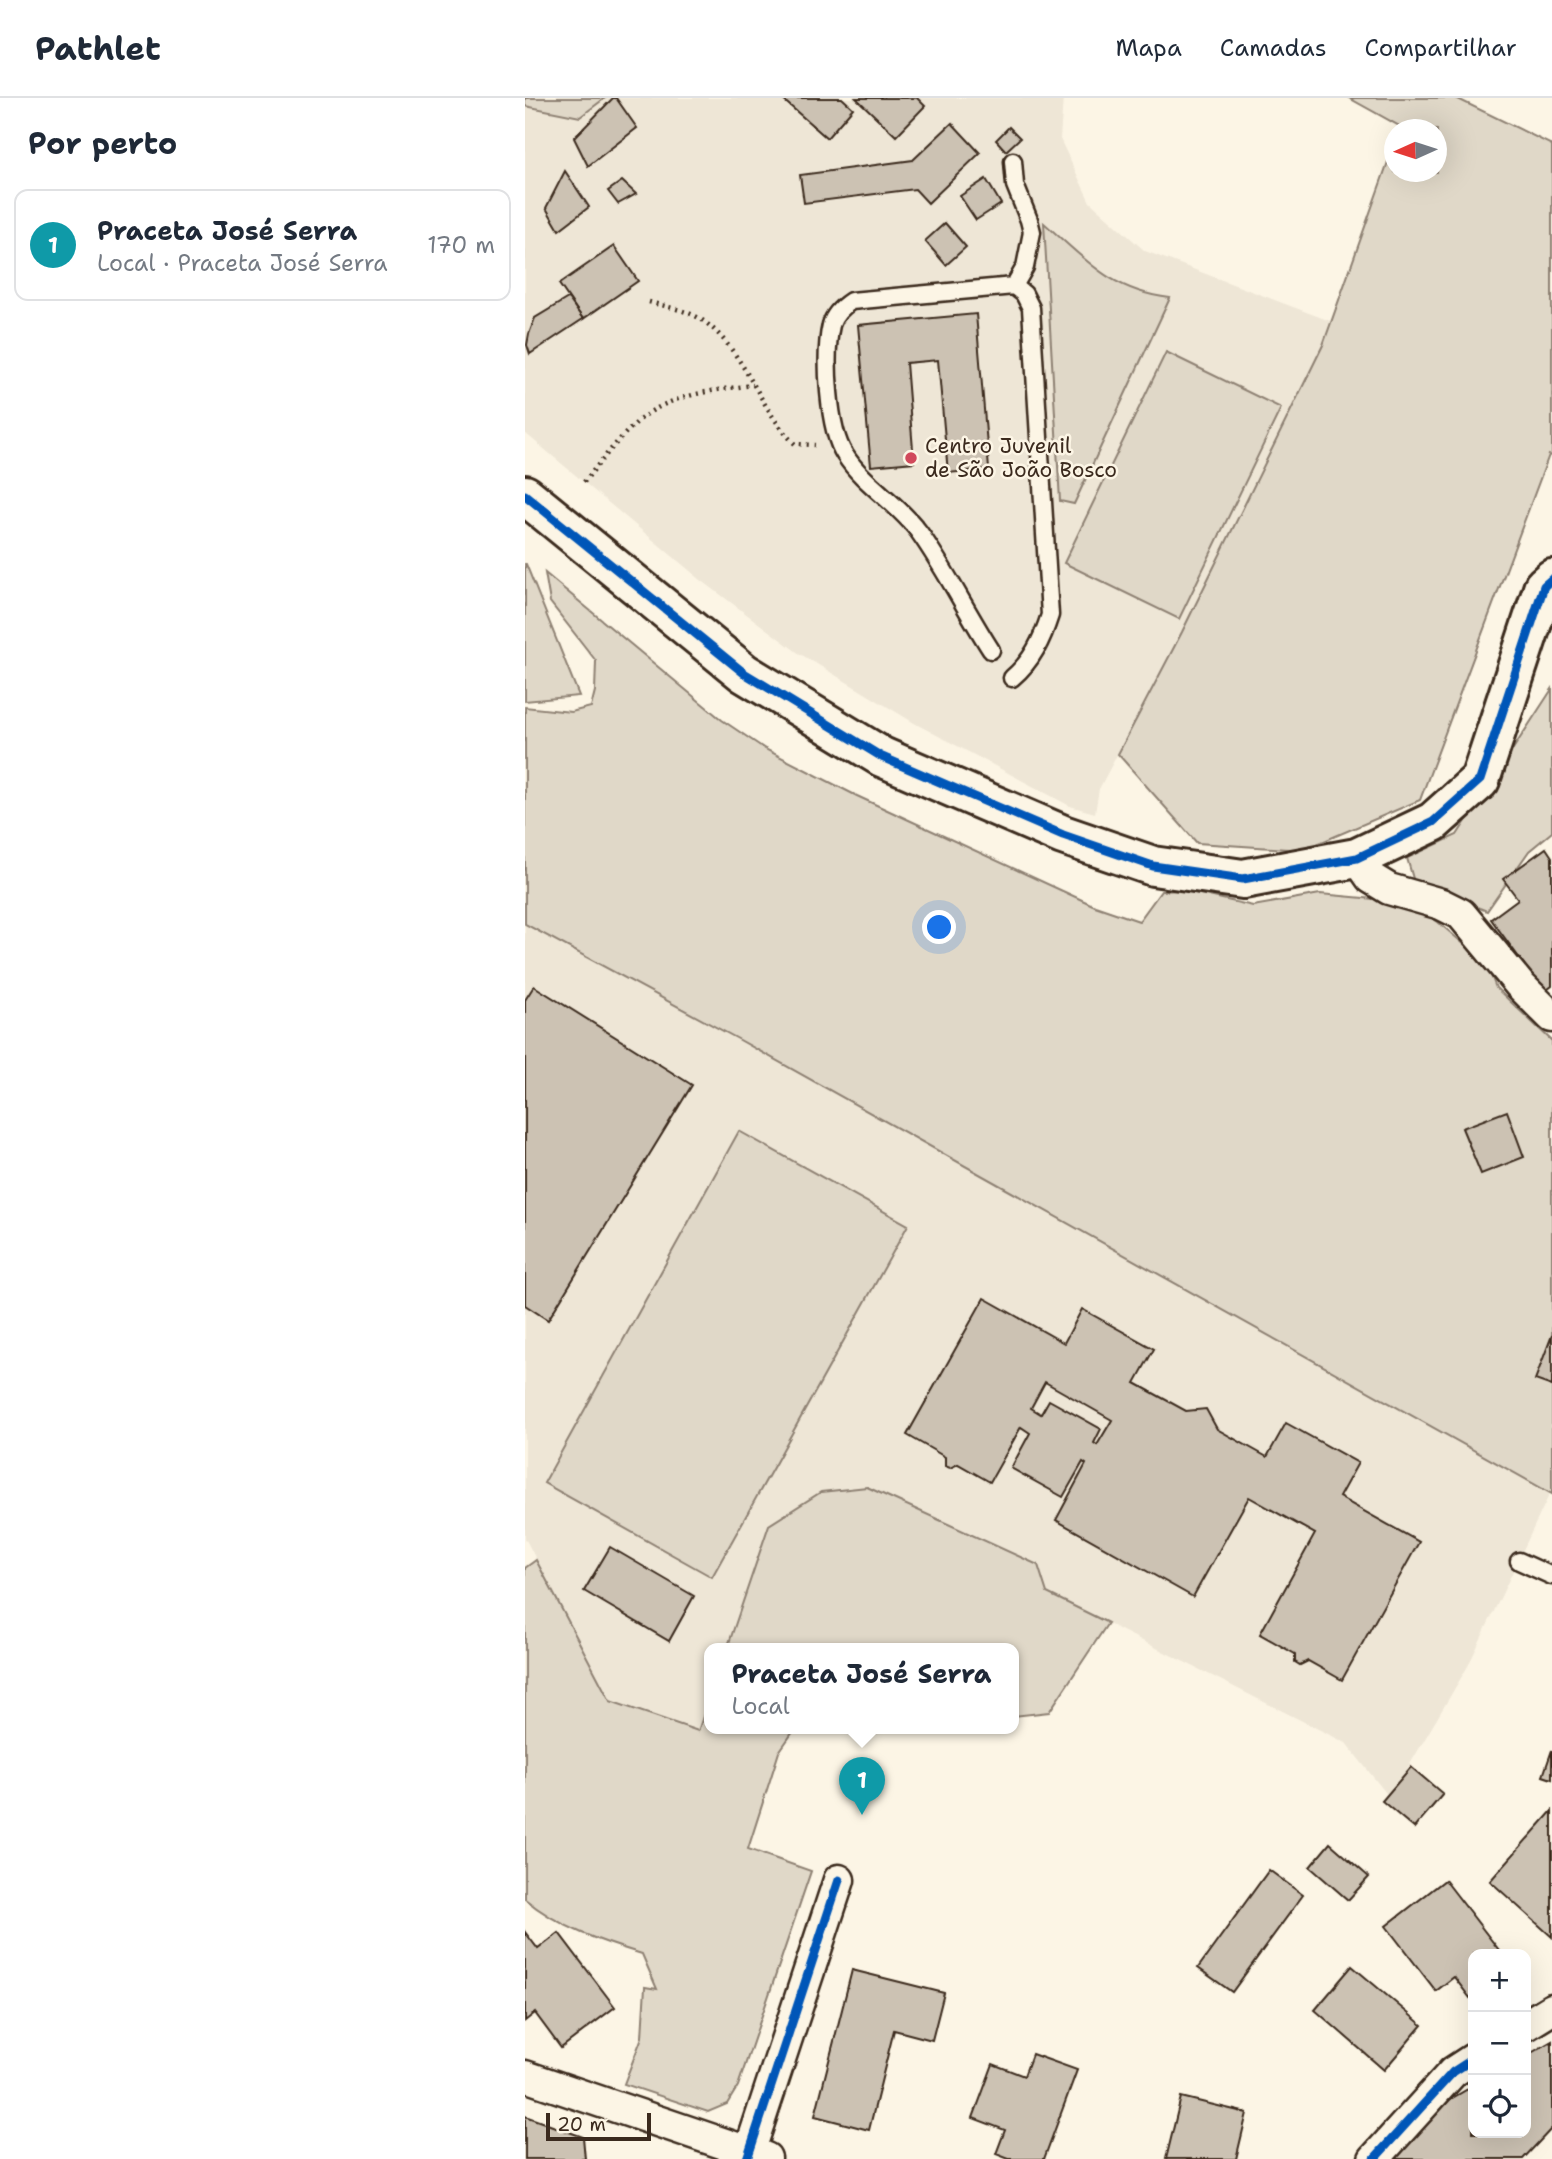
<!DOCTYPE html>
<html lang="pt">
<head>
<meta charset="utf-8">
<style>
	body { margin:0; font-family:"Shantell Sans",sans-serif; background:#f6f6f7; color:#1f2937 }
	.controls { position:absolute; right:21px; bottom:21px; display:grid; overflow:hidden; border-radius:14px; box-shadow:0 7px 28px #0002 }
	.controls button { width:63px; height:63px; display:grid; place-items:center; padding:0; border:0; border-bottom:2px solid #e0e1e3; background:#fff; color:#1f2937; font:35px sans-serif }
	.compass { position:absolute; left:859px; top:21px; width:63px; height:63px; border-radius:50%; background:#fff; box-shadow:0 7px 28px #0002; rotate:267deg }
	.scale { position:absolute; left:21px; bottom:18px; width:105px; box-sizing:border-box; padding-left:7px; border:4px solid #3b2a1e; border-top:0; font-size:19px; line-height:24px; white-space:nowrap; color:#3b2a1e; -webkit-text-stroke:5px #fcf5e5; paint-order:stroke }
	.you { position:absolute; left:415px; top:830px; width:24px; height:24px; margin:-18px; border:5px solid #fff; border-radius:50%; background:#1a73e8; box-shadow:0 0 0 10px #1a73e833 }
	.badge { display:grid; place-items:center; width:46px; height:46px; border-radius:50%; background:#d1495b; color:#fff; font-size:23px; font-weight:700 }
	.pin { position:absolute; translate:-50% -58px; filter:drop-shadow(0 2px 4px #0008) }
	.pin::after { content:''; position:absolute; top:37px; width:24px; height:21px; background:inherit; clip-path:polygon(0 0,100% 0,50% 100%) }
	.popup { position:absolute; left:179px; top:1545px; width:315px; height:91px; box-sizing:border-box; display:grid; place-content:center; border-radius:14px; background:#fff; filter:drop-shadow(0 2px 5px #0005); font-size:23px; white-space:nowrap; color:#747a83 }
	.popup b { font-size:26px; color:#1f2937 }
	.popup::after { content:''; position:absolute; left:50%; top:100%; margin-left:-14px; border:14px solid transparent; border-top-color:#fff }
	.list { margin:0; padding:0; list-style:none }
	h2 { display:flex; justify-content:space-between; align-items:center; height:91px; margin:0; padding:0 28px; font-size:30px }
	h2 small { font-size:23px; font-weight:400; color:#747a83 }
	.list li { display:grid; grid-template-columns:46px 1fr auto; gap:21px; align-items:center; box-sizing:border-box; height:112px; margin:0 14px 14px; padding:0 14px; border:2px solid #e0e1e3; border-radius:14px }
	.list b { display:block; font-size:26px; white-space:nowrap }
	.list p { margin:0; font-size:23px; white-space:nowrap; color:#747a83 }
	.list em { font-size:23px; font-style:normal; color:#747a83 }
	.icon { flex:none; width:38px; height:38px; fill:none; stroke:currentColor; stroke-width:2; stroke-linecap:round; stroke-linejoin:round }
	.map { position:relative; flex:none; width:1027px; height:2061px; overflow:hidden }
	header { display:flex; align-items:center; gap:42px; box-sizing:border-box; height:98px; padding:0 35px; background:#fff; border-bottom:2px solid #e0e1e3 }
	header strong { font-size:33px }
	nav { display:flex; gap:38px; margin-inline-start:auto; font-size:24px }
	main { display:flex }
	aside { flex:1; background:#fff }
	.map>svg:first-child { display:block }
	.built { fill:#eee6d6 }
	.green { fill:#e0d8c8; stroke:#8e8173; stroke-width:2 }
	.building { fill:#ccc2b3; stroke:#3b2a1e; stroke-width:2; fill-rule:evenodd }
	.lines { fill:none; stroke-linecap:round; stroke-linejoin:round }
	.lane-casing { stroke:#3b2a1e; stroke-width:21 }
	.street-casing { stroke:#3b2a1e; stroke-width:35 }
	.secondary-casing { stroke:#3b2a1e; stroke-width:44 }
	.path { stroke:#3b2a1e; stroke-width:4.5; stroke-dasharray:2 5; stroke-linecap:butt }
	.lane { stroke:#fcf5e5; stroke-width:16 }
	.street { stroke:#fcf5e5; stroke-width:30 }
	.secondary { stroke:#fcf5e5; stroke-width:38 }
	.cycleway-casing { stroke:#fcf5e5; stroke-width:13 }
	.cycleway { stroke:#0057b8; stroke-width:9 }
	.poi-dot { fill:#d1495b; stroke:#fcf5e5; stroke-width:2.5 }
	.labels { text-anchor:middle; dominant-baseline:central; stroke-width:5; stroke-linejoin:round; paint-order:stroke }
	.poi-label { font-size:21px; fill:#3b2a1e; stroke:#fcf5e5; text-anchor:start }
</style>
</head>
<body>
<header>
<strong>Pathlet</strong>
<nav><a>Mapa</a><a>Camadas</a><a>Compartilhar</a></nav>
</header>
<main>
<aside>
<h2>Por perto<small></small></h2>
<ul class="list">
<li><span class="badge" style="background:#0f9aa8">1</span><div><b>Praceta José Serra</b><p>Local · Praceta José Serra</p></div><em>170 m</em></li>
</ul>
</aside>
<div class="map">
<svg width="1027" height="2061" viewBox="0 0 1027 2061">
	<rect width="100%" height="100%" fill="#fcf5e5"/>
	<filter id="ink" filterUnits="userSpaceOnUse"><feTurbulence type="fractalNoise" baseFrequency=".0143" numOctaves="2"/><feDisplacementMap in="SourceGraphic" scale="14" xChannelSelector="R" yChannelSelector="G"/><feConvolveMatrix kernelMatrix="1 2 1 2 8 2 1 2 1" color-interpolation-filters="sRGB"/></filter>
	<g filter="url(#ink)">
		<g class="built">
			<path d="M78,0H538L535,41L565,104L620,153L805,223L798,247L657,534L574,691L570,715L545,708L391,626L272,554L176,482L0,335V8L55,19Z"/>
			<path d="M0,826L213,941L1025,1395L943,1568L865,1700L821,1645L522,1495L244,1427L202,1551H185V1599L173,1633L85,1603L0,1440Z"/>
		</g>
		<g class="green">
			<path d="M0,0H80L55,19L0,8Z"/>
			<path d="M824,0H931L1027,47V358L1024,357L895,702L778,752L672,745L593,656L657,534L798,247L869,47L870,74H912V32L875,31L876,29Z"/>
			<path d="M519,125C561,162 586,193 645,200L549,406L535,403Z"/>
			<path d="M641,254L756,310L654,521L539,465Z"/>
			<path d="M0,466H1L54,598L0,603Z"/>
			<path d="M20,475L197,622L240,651L332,698L570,808L614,823L636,793L657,792L728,808L795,796L882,804L913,824L961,865L971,890L1027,943V1396L213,941L0,826V609L46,614L66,609L70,593L71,563L25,504Z"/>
			<path d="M1027,591V734L1004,753L962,813L889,784L882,760L932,737Z"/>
			<path d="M214,1033L383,1127L187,1479L19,1385Z"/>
			<path d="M342,1389L513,1467L522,1495L583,1525L524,1614L489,1618V1551H202L244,1427L296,1394Z"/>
			<path d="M11,1462L85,1603L173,1633L185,1599V1631H270L254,1654L223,1751L286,1773L213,1988L202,2006L183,2014L99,1986L117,1939L120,1889L132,1891L117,1856C77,1844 33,1829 0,1801V1470Z"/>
		</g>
		<g class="building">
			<path d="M88,0H91L112,30L63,68L49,40Z"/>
			<path d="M256,0H317L328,10L302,40Z"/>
			<path d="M331,0H392L400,8L371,38Z"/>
			<path d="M427,25L455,55L403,105L390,91L279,105L275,77L388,62Z"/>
			<path d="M484,29L495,40L481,53L471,42Z"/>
			<path d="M40,73L64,109L34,132L21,110Z"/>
			<path d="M461,81L476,106L451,122L435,98Z"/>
			<path d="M97,83L111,96L93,106L83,93Z"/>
			<path d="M420,125L441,149L421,167L400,143Z"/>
			<path d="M89,148L113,183L58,221L34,186Z"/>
			<path d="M43,200L58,221L5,256L2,247L4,236L10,220Z"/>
			<path d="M451,216L464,371L423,375L413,262L381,265L389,364L346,368L333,227Z"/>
			<path d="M1021,750L1027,759V888L1019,894L966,821L993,801L978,781Z"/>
			<path d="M9,888L167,987L23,1222L0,1207V902Z"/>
			<path d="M982,1013L999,1059L956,1076L937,1030Z"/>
			<path d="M459,1200L539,1245L557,1211L629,1251L610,1285L661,1313L681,1311L692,1331L742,1359L761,1325L833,1365L814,1399L894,1444L817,1582L783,1563L775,1567L770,1564V1556L735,1536L790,1436L724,1399L668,1499L531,1422L561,1366L558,1364L538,1399L486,1370L505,1335L496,1329L465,1384L433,1366L425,1370L420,1368V1359L382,1337ZM520,1284L587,1322L572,1347L569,1345L576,1331L524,1302L516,1316L506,1310Z"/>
			<path d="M1027,1237V1288L1010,1282Z"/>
			<path d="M85,1449L169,1498L144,1543L59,1493Z"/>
			<path d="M1027,1652V1681L1018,1678Z"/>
			<path d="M886,1669L918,1696L889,1730L857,1703Z"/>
			<path d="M1027,1713V1839L965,1783Z"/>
			<path d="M805,1745L844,1779L823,1802L785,1769Z"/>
			<path d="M744,1772L778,1797L707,1894L673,1870Z"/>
			<path d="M920,1782L977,1856H948V1897L945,1900L929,1879L911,1893L861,1828Z"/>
			<path d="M0,1834L13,1851L34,1835L90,1909L36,1950L10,1915L0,1923Z"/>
			<path d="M827,1868L897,1927L859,1972L790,1912Z"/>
			<path d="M327,1872L419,1895L407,1942L369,1932L344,2032L290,2018Z"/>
			<path d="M1027,1943V2030L998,2061H869L924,2002L948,1988V2035H1001V1958Z"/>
			<path d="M507,1956L552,1972L519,2061H484L471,2056L480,2032L448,2020L468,1966L499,1978Z"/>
			<path d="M656,1999L722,2015L711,2061H641Z"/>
			<path d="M0,2018L58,2039L60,2061H0Z"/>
		</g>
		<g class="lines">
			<g class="lane-casing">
				<g id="lane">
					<path d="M488,63L490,87L504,122L507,134L500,169L489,188"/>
					<path d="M466,552C441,513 421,472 394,434C373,405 339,387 320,357C303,332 299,257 306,227C309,216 317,209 326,203L489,188L499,196L506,210L525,517C517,542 507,563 487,580"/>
					<path d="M994,1463L1027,1478"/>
				</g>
			</g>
			<g class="street-casing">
				<g id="street">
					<path d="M832,760L846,780L864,791L916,806L936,816L994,886L1027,919"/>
					<path d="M1001,1927L1027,1911"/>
					<path d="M0,1978L241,2060"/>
					<path d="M222,2061L314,1782"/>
					<path d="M849,2061L928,1974L948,1961"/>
				</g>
			</g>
			<g class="secondary-casing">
				<path id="secondary" d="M0,397L219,575L357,659L538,737L628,768L718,781L832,760L908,724L955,682L1019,488L1027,481"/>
			</g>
			<g class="path">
				<path d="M124,204C142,209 164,212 180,224C221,255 234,311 270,346L290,347"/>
				<path d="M59,384C77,362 95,338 118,319C148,296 191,292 228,287"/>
			</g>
			<use href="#lane" class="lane"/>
			<use href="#street" class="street"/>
			<use href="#secondary" class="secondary"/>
			<g class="cycleway-casing">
				<g id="cycleway">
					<path d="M0,397L219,575L357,659L538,737L628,768L718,781L832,760L908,724L955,682L1019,488L1027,481"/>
					<path d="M222,2061L314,1782"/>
					<path d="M849,2061L928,1974L948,1961"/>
				</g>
			</g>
			<use href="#cycleway" class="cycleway"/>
		</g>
	</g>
	<circle class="poi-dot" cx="386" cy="360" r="7"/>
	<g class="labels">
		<g class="poi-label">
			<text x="400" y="348">Centro Juvenil<tspan x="400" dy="24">de São João Bosco</tspan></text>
		</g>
	</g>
</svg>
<div class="controls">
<button>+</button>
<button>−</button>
<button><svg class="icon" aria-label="locate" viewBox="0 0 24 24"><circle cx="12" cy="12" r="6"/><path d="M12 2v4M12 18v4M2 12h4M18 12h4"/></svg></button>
</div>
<svg class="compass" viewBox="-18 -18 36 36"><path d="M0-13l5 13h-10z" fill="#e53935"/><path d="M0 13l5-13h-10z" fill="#747a83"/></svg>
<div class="scale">20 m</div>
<div class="you"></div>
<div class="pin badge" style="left:337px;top:1717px;background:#0f9aa8">1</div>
<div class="popup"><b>Praceta José Serra</b>Local</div>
</div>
</main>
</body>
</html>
